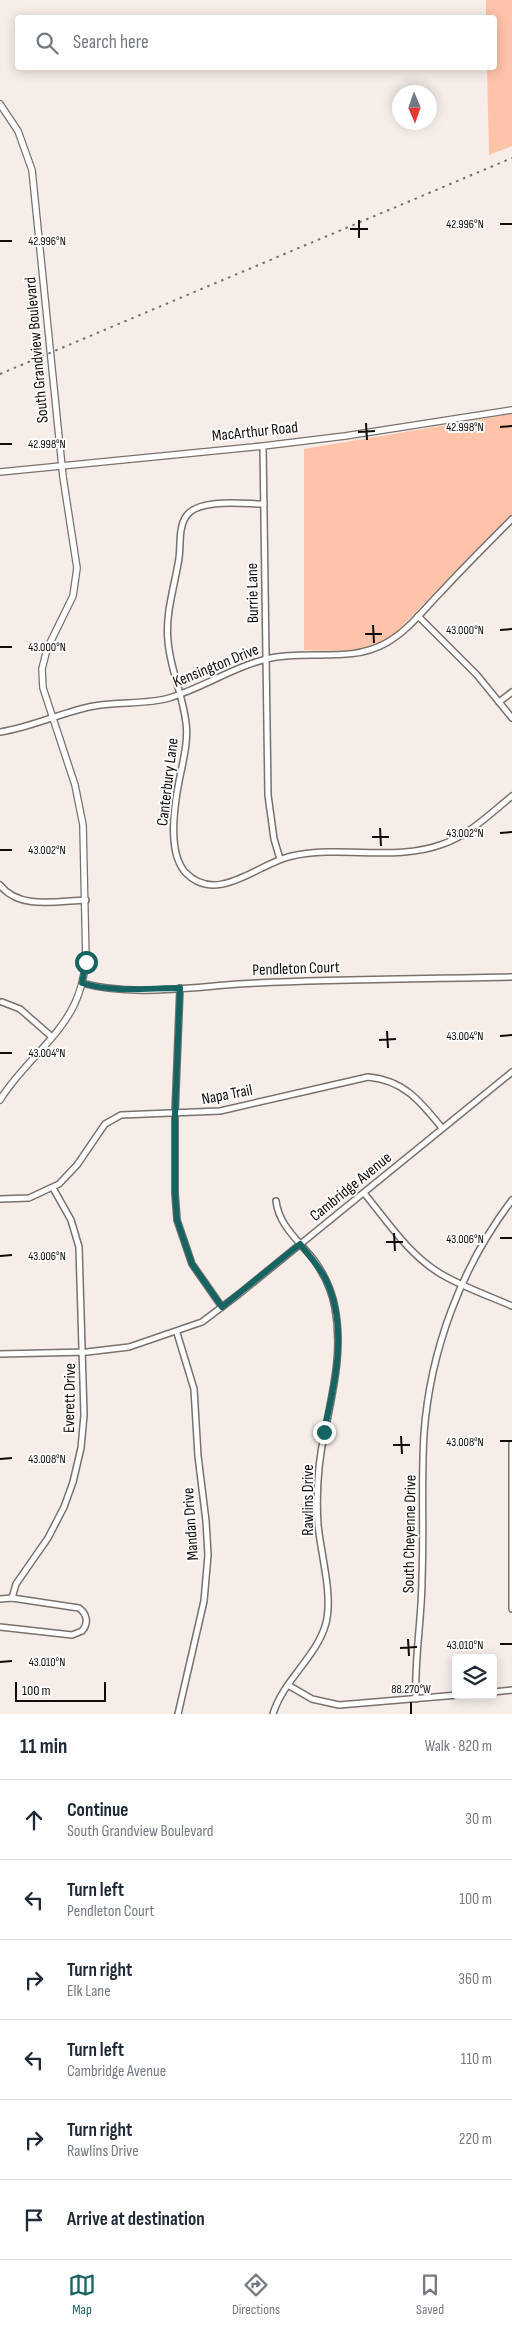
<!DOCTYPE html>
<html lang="en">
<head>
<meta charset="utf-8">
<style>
	body { margin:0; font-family:"Sofia Sans Condensed",sans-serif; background:#f2f2f3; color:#1f2937 }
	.controls { position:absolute; right:15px; bottom:15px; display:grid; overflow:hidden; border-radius:5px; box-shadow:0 2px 12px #0003 }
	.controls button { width:45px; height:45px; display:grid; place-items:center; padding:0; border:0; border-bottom:1px solid #e0e1e3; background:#fff; color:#1f2937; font:25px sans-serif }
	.compass { position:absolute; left:392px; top:85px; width:45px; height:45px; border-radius:50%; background:#fff; box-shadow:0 2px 12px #0003; rotate:178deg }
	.scale { position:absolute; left:15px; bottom:12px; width:91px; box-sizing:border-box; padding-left:5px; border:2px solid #0f0c0b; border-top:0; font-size:14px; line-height:18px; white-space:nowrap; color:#0f0c0b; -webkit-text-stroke:4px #fefcfb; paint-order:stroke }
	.stop { position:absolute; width:15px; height:15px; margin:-11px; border:4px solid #156461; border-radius:50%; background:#fff }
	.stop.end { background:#156461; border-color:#fff; box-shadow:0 1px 5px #0008 }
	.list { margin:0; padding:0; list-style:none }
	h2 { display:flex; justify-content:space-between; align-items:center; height:65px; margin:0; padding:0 20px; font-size:21px }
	h2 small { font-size:16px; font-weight:400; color:#747a83 }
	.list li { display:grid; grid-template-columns:32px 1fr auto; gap:15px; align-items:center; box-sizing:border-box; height:80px; padding:0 20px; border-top:1px solid #e0e1e3 }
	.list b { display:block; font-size:19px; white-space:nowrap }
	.list p { margin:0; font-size:16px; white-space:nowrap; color:#747a83 }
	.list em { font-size:16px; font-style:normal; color:#747a83 }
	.icon { flex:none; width:28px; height:28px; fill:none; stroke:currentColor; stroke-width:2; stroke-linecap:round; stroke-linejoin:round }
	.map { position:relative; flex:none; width:512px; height:1714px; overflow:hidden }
	.search { position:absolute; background:#fff; box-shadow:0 2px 12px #0003; left:15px; right:15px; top:15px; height:55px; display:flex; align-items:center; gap:12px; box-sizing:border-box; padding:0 18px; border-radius:5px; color:#747a83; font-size:19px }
	.sheet { height:545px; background:#fff }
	nav { display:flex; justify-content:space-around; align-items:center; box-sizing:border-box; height:70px; border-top:1px solid #e0e1e3; background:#fff; font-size:14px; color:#747a83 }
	nav a { display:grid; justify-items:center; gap:2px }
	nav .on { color:#156461 }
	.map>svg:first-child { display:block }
	.green { fill:#fec3a9 }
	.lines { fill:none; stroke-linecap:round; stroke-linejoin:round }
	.minor-casing { stroke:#79716d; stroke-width:8 }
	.tertiary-casing { stroke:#79716d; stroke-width:8 }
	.minor { stroke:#fff; stroke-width:5 }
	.tertiary { stroke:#fff; stroke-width:5.5 }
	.rail { stroke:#75706d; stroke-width:2; stroke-dasharray:2.5 5; stroke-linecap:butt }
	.route { stroke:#156461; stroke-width:6 }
	.ticks { fill:none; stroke:#0f0c0b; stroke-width:2 }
	.labels { text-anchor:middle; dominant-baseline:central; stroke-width:4; stroke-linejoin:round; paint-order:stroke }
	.street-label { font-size:16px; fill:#0f0c0b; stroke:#fefcfb }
	.ticks-label { font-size:12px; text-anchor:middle; fill:#0f0c0b; stroke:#fefcfb; stroke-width:4; stroke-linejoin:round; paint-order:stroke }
</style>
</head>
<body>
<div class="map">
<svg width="512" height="1714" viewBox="0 0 512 1714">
	<rect width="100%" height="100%" fill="#f6ede9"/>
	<g class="green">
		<path d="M486,0H512V146L489,155L487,68H494V18L486,17Z"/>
		<path d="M512,414V515L391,637C364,654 335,651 304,650V449Z"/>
	</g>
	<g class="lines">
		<g class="minor-casing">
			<g id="minor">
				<path d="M263,446L268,795L274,839L280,859"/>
				<path d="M264,504C244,504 201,498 187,515C178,527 181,544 179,558C175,585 165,613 168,641C170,669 183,695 186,723C188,737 185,752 182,767C176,794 165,849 185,872C217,906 258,863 292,856C342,845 395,862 443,844C469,835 491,813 512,796"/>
				<path d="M418,616L477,675L512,718"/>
				<path d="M499,702L512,692"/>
				<path d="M0,732C33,727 62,712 94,706C119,701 145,705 169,698C205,687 234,666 271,658C308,650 351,663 386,643C408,631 423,610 441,592C464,567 488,543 512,519"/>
				<path d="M0,885C19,910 58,901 86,900"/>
				<path d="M82,983C134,998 204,985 257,983C342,979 427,979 512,977"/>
				<path d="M180,988L175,1114V1193L177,1220L192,1264L222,1307"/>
				<path d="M2,1002L20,1009L52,1037"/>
				<path d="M364,1193C387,1221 409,1255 441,1274C463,1287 489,1296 512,1306"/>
				<path d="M0,1199L29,1198L59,1184L77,1165L105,1124L121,1115L220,1111L368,1077C404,1080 421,1102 442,1128"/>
				<path d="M177,1333L194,1389L198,1456L206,1521L208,1555L204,1601L178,1714"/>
				<path d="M0,1354L87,1352L129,1347L202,1322L239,1294L512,1072"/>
				<path d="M512,1444V1609"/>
				<path d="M12,1598L16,1584L48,1538L64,1507L73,1482L81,1448L84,1415L79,1247L71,1220L53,1188"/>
				<path d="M0,1599L12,1598L79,1608C87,1614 89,1623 82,1631L72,1635L0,1627"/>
				<path d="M288,1685L312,1699L339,1705L458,1695"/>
				<path d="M493,1692L512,1690"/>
				<path d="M416,1699C414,1659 422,1619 422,1578C424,1530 421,1482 424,1434C430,1351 461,1267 512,1200"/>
				<path d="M273,1714C283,1680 317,1657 326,1623C333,1595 321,1555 318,1525C316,1494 318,1462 325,1431C333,1390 343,1351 335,1308C332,1291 324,1274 314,1260C299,1241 279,1226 276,1201"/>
			</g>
		</g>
		<g class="tertiary-casing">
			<g id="tertiary">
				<path d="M0,104L18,131L32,170L63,477L77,568L73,596L47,649L42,669L43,688L75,785L83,825L86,962C84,976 81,990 75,1003C58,1040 21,1065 0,1100"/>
				<path d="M0,472L263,446L345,436L512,410"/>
			</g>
		</g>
		<use href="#minor" class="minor"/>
		<use href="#tertiary" class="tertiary"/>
		<path class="rail" d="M0,374L512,158"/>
	</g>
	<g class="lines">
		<path class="route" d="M86,962L82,983C114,993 147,988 180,988L175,1114V1193L177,1220L192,1264L222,1307L300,1244C309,1255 318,1265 325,1278C349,1325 335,1384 324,1432"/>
	</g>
	<path class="ticks" d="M359,220V238M500,224H512M350,229H368M0,241H12M366,423L367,440M500,427L512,426M358,432L375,431M0,444H12M373,625L374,643M500,630L512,629M365,634H382M0,647H12M380,828L381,846M500,833L512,832M372,837H389M0,850H12M387,1031L388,1048M500,1036L512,1035M379,1040L396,1039M0,1053H12M394,1233L395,1251M500,1238H512M386,1242H403M0,1256L12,1255M401,1436L402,1454M500,1441H512M393,1445H410M0,1459L12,1458M408,1639L409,1656M500,1644H512M400,1648L417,1647M0,1662L12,1661M411,1702V1714"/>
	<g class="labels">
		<g class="street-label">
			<text transform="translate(37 350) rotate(-95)">South Grandview Boulevard</text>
			<text transform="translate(255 432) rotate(-6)">MacArthur Road</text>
			<text transform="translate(253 593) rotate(-91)">Burrie Lane</text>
			<text transform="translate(216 666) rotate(-22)">Kensington Drive</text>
			<text transform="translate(168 782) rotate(-83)">Canterbury Lane</text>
			<text transform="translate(296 969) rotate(-2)">Pendleton Court</text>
			<text transform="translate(227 1095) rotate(-11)">Napa Trail</text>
			<text transform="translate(351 1187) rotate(-39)">Cambridge Avenue</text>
			<text transform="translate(70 1398) rotate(-89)">Everett Drive</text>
			<text transform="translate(308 1500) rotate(-90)">Rawlins Drive</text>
			<text transform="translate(191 1524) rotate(-94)">Mandan Drive</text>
			<text transform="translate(410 1534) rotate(-89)">South Cheyenne Drive</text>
		</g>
	</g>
	<g class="ticks-label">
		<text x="465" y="228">42.996°N</text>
		<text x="47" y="245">42.996°N</text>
		<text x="465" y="431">42.998°N</text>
		<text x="47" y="448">42.998°N</text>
		<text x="465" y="634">43.000°N</text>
		<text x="47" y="651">43.000°N</text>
		<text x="465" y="837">43.002°N</text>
		<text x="47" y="854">43.002°N</text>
		<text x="465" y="1040">43.004°N</text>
		<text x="47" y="1057">43.004°N</text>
		<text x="465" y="1243">43.006°N</text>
		<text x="47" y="1260">43.006°N</text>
		<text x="465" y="1446">43.008°N</text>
		<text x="47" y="1463">43.008°N</text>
		<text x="465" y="1649">43.010°N</text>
		<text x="47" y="1666">43.010°N</text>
		<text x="411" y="1693">88.270°W</text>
	</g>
</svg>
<div class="controls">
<button><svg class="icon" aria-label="layers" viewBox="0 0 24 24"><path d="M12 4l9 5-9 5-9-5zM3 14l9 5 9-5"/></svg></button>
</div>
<svg class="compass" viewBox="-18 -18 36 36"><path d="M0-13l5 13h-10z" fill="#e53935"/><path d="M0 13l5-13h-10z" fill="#747a83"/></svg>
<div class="scale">100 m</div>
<div class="stop" style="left:86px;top:962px"></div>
<div class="stop end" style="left:324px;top:1432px"></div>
<div class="search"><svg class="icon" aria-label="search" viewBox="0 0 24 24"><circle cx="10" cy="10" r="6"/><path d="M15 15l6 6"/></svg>Search here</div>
</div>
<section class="sheet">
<h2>11 min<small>Walk · 820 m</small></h2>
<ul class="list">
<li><svg class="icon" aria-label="ahead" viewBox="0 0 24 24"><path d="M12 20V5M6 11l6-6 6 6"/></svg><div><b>Continue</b><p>South Grandview Boulevard</p></div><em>30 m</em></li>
<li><svg class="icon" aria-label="left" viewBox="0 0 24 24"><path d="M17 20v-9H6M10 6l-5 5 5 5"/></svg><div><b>Turn left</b><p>Pendleton Court</p></div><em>100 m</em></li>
<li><svg class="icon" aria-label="right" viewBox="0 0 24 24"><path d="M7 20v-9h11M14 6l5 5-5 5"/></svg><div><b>Turn right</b><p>Elk Lane</p></div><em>360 m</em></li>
<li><svg class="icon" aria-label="left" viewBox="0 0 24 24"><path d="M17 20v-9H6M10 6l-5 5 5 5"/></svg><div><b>Turn left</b><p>Cambridge Avenue</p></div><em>110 m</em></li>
<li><svg class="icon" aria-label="right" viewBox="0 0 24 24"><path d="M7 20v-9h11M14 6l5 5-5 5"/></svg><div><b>Turn right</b><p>Rawlins Drive</p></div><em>220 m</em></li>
<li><svg class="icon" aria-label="arrive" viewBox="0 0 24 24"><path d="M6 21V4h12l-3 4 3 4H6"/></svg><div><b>Arrive at destination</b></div></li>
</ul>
</section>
<nav>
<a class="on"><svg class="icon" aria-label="map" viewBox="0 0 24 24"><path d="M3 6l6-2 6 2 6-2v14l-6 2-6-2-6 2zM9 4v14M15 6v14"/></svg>Map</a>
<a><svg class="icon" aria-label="directions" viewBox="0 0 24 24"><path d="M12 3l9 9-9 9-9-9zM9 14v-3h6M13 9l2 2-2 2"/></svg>Directions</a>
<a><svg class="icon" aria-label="saved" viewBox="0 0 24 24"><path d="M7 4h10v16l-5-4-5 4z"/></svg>Saved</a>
</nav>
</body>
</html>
